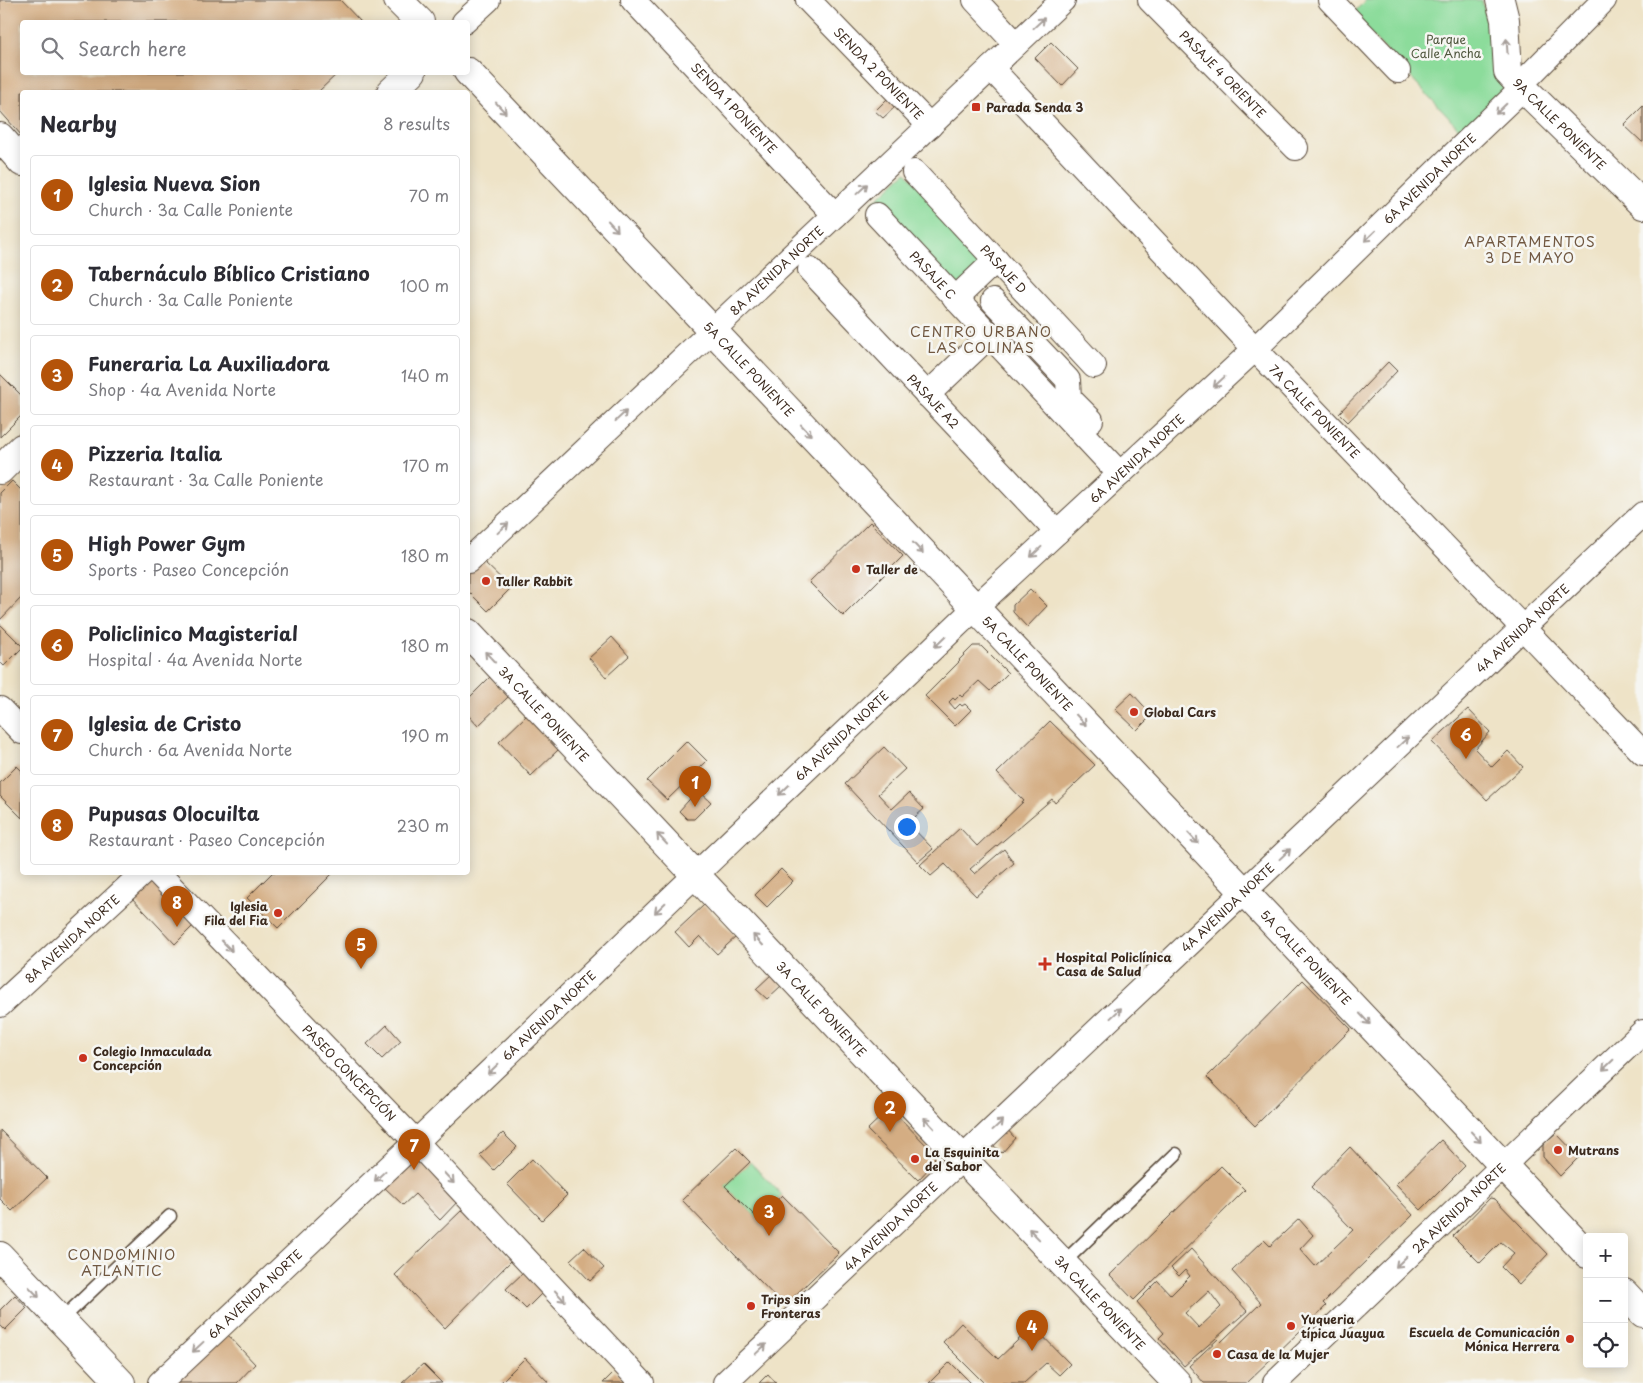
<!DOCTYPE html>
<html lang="en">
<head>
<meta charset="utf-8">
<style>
	body { margin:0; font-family:"Playpen Sans",sans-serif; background:#f2f2f3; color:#2b2b33 }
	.controls { position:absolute; right:15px; bottom:15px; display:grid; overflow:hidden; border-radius:5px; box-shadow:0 2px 12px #0003 }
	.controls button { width:45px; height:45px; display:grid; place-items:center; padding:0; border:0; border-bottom:1px solid #e1e1e2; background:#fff; color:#2b2b33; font:25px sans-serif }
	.you { position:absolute; left:906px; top:826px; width:18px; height:18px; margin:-12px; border:4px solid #fff; border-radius:50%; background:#1a73e8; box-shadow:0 0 0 8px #1a73e833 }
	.badge { display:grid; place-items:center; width:32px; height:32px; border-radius:50%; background:#b45309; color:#fff; font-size:16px; font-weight:700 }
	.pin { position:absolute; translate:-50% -41px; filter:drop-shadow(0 1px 2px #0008) }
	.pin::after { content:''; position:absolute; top:26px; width:18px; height:15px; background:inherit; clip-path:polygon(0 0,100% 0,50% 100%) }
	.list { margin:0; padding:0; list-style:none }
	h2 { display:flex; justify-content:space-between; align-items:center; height:65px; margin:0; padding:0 20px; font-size:21px }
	h2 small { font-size:16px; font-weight:400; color:#7c7c81 }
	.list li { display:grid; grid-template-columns:32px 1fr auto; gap:15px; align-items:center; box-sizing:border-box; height:80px; margin:0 10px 10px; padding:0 10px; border:1px solid #e1e1e2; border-radius:5px }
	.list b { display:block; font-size:19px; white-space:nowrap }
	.list p { margin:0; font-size:16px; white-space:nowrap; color:#7c7c81 }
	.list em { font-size:16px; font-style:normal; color:#7c7c81 }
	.icon { flex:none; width:28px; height:28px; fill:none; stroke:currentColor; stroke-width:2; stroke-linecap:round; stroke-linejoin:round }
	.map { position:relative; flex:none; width:1643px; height:1383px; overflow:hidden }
	.search { position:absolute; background:#fff; box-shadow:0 2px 12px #0003; left:20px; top:20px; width:450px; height:55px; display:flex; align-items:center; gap:12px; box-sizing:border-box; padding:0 18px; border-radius:5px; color:#7c7c81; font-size:19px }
	.panel { position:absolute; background:#fff; box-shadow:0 2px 12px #0003; left:20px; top:90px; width:450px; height:785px; border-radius:5px }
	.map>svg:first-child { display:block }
	.green { fill:#8cdc9b; stroke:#64835c }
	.building { fill:#d4ad83; fill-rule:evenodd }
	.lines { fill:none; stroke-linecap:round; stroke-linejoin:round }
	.lane-casing { stroke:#564637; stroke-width:15 }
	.street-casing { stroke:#564637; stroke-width:26 }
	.secondary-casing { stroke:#564637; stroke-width:30 }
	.lane { stroke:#fff; stroke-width:12 }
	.street { stroke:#fff; stroke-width:24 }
	.secondary { stroke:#fff; stroke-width:28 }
	.oneway { stroke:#a79f9a }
	.poi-dot { fill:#c8321e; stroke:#f6f6f2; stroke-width:2 }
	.labels { text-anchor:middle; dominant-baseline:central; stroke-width:5; stroke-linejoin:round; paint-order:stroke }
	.park-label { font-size:12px; fill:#4f563d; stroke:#f6f6f2 }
	.street-label { font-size:12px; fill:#3b2a1e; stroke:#f6f6f2 }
	.poi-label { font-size:12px; font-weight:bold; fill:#3b2a1e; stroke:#f6f6f2; text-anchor:start }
	.neighbourhood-label { font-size:14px; letter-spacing:1px; fill:#715841; stroke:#f6f6f2 }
</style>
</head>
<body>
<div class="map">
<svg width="1643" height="1383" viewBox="0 0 1643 1383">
	<rect width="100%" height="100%" fill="#f6f6f2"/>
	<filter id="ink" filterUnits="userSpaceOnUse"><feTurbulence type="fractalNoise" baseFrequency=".02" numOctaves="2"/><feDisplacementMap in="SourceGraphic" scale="10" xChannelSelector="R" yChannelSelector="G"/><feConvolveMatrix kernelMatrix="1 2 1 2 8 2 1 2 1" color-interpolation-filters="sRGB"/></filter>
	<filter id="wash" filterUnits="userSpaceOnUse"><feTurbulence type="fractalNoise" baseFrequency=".0096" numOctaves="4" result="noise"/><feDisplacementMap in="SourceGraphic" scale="20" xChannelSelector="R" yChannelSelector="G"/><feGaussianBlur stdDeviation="1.12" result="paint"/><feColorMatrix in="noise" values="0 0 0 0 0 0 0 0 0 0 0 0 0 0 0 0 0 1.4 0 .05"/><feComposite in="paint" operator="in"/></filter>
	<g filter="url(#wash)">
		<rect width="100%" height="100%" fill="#eee3c7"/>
		<g class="green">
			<path d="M1366,0H1482L1498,71L1505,88L1504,91L1462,132L1352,14Z"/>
			<path d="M906,172L988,258L953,291L871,204Z"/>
			<path d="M750,1162L782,1195L758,1219L725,1186Z"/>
		</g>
		<g id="blocks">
			<g class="building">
				<path d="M0,0H340L361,22H22V72H339L318,92H22V136L0,111Z"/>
				<path d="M1051,42L1078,69L1062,86L1035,58Z"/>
				<path d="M888,98L896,106L883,118L875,111Z"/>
				<path d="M1643,106V142H1642L1624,125Z"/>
				<path d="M1388,362L1397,371L1348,422L1339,413Z"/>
				<path d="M0,374L22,396V415L0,437Z"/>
				<path d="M12,481L22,491V597L0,620V493Z"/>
				<path d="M870,522L903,556L843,616L809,582Z"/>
				<path d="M482,560L511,588L488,611L468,591V574Z"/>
				<path d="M1030,589L1047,606L1027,627L1013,612V605Z"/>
				<path d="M0,624L22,646V648L4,666L0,662Z"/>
				<path d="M612,637L629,656L606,677L589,658Z"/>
				<path d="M973,646H981L1008,673L990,691L979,681L962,697L960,695L955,700L953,698L949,702L955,709L960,704L962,706L965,704L971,710L955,726L925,696L960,661L959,660Z"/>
				<path d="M490,677L509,696L478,726L468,715V699Z"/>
				<path d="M1132,693L1152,715L1137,730L1115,709Z"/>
				<path d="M1468,709L1490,732L1475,749L1492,767L1508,751L1523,767L1487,800L1432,742Z"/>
				<path d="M527,715L559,749L531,776L499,742Z"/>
				<path d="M1050,721L1095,765L1055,803L1052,799L970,869L975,874L1004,849L1014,863L976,896L945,864L931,876L920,865L960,828L977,846L1024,801L997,773Z"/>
				<path d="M687,741L707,761L667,800L647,781Z"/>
				<path d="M884,747L905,769L878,794L892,809L909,793L924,809L908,823L933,849L918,862L845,784Z"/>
				<path d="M17,766L22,771V818L0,796V783Z"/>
				<path d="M698,790L711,802L694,819H687L679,811Z"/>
				<path d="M781,869L793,881L767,907L755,895Z"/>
				<path d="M273,872H334L278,928L247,898Z"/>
				<path d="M149,880L194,925L175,944L130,896Z"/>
				<path d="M704,905L736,937L717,954L700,936L689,947L675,932Z"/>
				<path d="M772,974L782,985L767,999L756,989Z"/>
				<path d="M1303,980L1351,1029L1255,1126L1207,1077Z"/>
				<path d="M387,1025L401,1041L382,1059L367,1044Z"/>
				<path d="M890,1108L935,1154L934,1163L918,1180L867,1130Z"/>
				<path d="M1004,1126L1015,1138L1002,1153L993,1145Z"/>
				<path d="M0,1130L47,1178L12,1211L0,1199Z"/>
				<path d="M503,1133L517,1147L494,1170L480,1155Z"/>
				<path d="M1556,1133L1579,1157L1560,1176L1543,1157V1144Z"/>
				<path d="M1441,1140L1465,1166L1421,1210L1396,1184Z"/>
				<path d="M1350,1147L1413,1215L1323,1303L1326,1306L1246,1383H1204L1189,1366L1218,1339L1221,1342L1261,1303L1232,1271L1264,1240L1270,1246L1299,1219L1313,1235L1300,1249L1315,1266L1353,1230L1311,1187Z"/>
				<path d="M736,1148L750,1162L725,1186L758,1219L782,1195L839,1253L784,1306L682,1200Z"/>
				<path d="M414,1155L459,1200L440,1220L415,1194L403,1205L383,1186Z"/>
				<path d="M532,1159L567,1195L542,1220L507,1184Z"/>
				<path d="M1221,1166L1245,1190L1134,1300L1110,1275Z"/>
				<path d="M1490,1198L1495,1199L1548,1254L1519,1285L1501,1267L1514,1253L1501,1242L1480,1263L1453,1236Z"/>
				<path d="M463,1209L512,1260L445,1328L395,1275Z"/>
				<path d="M584,1247L604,1268L590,1281L570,1260Z"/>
				<path d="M1191,1249L1247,1311L1184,1366L1159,1338L1164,1333L1137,1302L1158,1281L1171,1295L1190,1276L1185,1270L1179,1276L1171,1268ZM1209,1291L1221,1307L1199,1328L1185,1313Z"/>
				<path d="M524,1272L544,1291L526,1309L506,1289Z"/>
				<path d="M15,1295L27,1308L5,1330L0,1325V1310Z"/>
				<path d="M961,1323L998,1359L1033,1326L1070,1364L1059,1375L1046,1363L1024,1383H984L943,1342Z"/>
				<path d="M227,1334L255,1364L237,1383H176Z"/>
				<path d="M525,1358L549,1383H500Z"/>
				<path d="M950,1362L971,1383H929Z"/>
				<path d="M423,1364L442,1383H402Z"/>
				<path d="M615,1371L627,1383H603Z"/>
				<path d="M768,1374L776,1383H759Z"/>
			</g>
		</g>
	</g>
	<g filter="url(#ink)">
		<use href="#blocks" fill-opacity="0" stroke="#564637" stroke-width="1"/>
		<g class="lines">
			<g class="lane-casing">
				<g id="lane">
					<path d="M1063,1263L1176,1154"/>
					<path d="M61,1320L170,1216"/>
				</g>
			</g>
			<g class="street-casing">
				<g id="street">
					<path id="s1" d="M633,0L835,215"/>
					<path id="s2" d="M808,0L930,126"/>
					<path d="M975,0L1016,44"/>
					<path id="s3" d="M1150,0L1296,148"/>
					<path d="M1330,0L1398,71"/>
					<path d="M464,22L488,0"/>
					<path id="s4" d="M991,68L1255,349L1643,753"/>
					<path d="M1531,74L1604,0"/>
					<path id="s5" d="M914,172L1094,366"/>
					<path id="s6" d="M877,215L1120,474"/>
					<path id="s7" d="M810,270L1057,532"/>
					<path d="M955,299L996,260"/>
					<path d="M993,301L1068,380L1069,398L1091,420"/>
					<path d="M927,395L989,336"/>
					<path id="s8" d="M468,561L1063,0"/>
					<path d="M0,709L22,732"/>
					<path id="s9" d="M157,872L416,1142L642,1383"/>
					<path id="s10" d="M0,1005L144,872"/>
					<path id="s11" d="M160,1383L416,1142L975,608L1255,349L1455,153L1523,88"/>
					<path id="s12" d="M725,1383L1643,514"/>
					<path id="s13" d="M1275,1383L1643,1032"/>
				</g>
			</g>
			<g class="secondary-casing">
				<g id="secondary">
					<path d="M398,0L420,22"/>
					<path id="s14" d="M1500,0L1505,20L1508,72L1523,88L1643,205"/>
					<path id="s15" d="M468,72L1587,1254"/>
					<path d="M391,92L412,72"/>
					<path d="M0,137L22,162"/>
					<path d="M0,470L22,448"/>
					<path id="s16" d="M468,633L962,1158L1177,1383"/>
					<path d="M0,1256L121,1383"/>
					<path d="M1624,1293L1643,1313"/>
				</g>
			</g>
			<use href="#lane" class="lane"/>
			<use href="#street" class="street"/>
			<use href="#secondary" class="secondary"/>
		</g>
		<defs><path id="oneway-shaft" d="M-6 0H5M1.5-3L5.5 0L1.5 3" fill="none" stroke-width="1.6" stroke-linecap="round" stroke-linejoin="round" transform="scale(1.25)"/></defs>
		<g class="oneway">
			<use href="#oneway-shaft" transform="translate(1039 23) rotate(-43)"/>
			<use href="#oneway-shaft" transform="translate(1507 46) rotate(-94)"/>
			<use href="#oneway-shaft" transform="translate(501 108) rotate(47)"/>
			<use href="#oneway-shaft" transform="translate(1501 109) rotate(136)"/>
			<use href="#oneway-shaft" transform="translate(862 189) rotate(-43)"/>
			<use href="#oneway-shaft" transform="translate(613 226) rotate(47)"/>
			<use href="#oneway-shaft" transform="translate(1370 236) rotate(136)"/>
			<use href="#oneway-shaft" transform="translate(1219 382) rotate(137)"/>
			<use href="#oneway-shaft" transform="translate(621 416) rotate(-43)"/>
			<use href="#oneway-shaft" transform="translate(806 430) rotate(47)"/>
			<use href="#oneway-shaft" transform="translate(503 528) rotate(-43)"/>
			<use href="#oneway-shaft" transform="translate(918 548) rotate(47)"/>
			<use href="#oneway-shaft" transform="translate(1036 552) rotate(137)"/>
			<use href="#oneway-shaft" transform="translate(940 642) rotate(136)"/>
			<use href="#oneway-shaft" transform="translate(490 657) rotate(-133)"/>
			<use href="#oneway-shaft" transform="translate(1081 720) rotate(47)"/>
			<use href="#oneway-shaft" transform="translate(1403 742) rotate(-43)"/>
			<use href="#oneway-shaft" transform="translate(784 790) rotate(136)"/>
			<use href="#oneway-shaft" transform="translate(1193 838) rotate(47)"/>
			<use href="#oneway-shaft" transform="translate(662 839) rotate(-133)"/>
			<use href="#oneway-shaft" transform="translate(1285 854) rotate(-43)"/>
			<use href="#oneway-shaft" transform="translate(660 908) rotate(136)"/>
			<use href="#oneway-shaft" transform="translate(758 940) rotate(-133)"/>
			<use href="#oneway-shaft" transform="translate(227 946) rotate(46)"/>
			<use href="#oneway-shaft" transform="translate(1116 1013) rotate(-43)"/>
			<use href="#oneway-shaft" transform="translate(1365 1019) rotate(47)"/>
			<use href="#oneway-shaft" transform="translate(1608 1065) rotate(136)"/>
			<use href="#oneway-shaft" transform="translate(493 1069) rotate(136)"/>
			<use href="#oneway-shaft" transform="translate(929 1123) rotate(-133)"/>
			<use href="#oneway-shaft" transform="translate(998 1125) rotate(-43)"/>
			<use href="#oneway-shaft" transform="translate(1476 1137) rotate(47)"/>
			<use href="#oneway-shaft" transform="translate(380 1176) rotate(137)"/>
			<use href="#oneway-shaft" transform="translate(449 1178) rotate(47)"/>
			<use href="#oneway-shaft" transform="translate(1034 1234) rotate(-134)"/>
			<use href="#oneway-shaft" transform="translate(1401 1262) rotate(136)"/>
			<use href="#oneway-shaft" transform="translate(34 1292) rotate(46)"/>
			<use href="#oneway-shaft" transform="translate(560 1296) rotate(47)"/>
			<use href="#oneway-shaft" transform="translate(198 1347) rotate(137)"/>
			<use href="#oneway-shaft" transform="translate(761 1349) rotate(-43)"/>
		</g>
	</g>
	<g class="poi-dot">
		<rect x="971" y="102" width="10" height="10" rx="2.5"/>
		<circle cx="856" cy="569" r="5"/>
		<circle cx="486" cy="581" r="5"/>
		<circle cx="1134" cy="712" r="5"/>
		<circle cx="278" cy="913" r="5"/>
		<path d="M1042.5 956.5h5v5h5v5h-5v5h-5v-5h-5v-5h5z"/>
		<circle cx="83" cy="1058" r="5"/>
		<circle cx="1558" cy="1150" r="5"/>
		<circle cx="915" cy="1159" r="5"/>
		<circle cx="751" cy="1306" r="5"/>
		<circle cx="1291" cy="1326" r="5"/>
		<circle cx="1570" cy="1339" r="5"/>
		<circle cx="1217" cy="1354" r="5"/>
	</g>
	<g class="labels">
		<g class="park-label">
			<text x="1446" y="39">Parque<tspan x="1446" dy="14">Calle Ancha</tspan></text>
		</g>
		<g class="street-label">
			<text stroke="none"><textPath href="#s2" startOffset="102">SENDA 2 PONIENTE</textPath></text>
			<text stroke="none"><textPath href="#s3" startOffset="104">PASAJE 4 ORIENTE</textPath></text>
			<text stroke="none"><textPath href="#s1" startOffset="148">SENDA 1 PONIENTE</textPath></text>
			<text stroke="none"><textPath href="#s14" startOffset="146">9A CALLE PONIENTE</textPath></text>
			<text stroke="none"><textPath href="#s11" startOffset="1750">6A AVENIDA NORTE</textPath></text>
			<text stroke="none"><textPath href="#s5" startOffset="132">PASAJE D</textPath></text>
			<text stroke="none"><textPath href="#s8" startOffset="424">8A AVENIDA NORTE</textPath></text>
			<text stroke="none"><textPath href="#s6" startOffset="82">PASAJE C</textPath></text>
			<text stroke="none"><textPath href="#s15" startOffset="409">5A CALLE PONIENTE</textPath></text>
			<text stroke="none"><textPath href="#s7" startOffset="180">PASAJE A2</textPath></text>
			<text stroke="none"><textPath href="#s4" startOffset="472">7A CALLE PONIENTE</textPath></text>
			<text stroke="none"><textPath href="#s11" startOffset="1345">6A AVENIDA NORTE</textPath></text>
			<text stroke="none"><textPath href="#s12" startOffset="1098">4A AVENIDA NORTE</textPath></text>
			<text stroke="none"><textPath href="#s15" startOffset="814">5A CALLE PONIENTE</textPath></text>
			<text stroke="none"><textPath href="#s16" startOffset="111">3A CALLE PONIENTE</textPath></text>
			<text stroke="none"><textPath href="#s11" startOffset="940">6A AVENIDA NORTE</textPath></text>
			<text stroke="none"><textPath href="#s12" startOffset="692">4A AVENIDA NORTE</textPath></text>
			<text stroke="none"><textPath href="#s10" startOffset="98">8A AVENIDA NORTE</textPath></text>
			<text stroke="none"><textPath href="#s15" startOffset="1219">5A CALLE PONIENTE</textPath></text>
			<text stroke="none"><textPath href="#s16" startOffset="516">3A CALLE PONIENTE</textPath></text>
			<text stroke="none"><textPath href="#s11" startOffset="535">6A AVENIDA NORTE</textPath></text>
			<text stroke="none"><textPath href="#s9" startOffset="278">PASEO CONCEPCIÓN</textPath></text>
			<text stroke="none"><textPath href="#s13" startOffset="254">2A AVENIDA NORTE</textPath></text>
			<text stroke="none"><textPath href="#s12" startOffset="228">4A AVENIDA NORTE</textPath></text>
			<text stroke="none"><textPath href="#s11" startOffset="130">6A AVENIDA NORTE</textPath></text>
			<text stroke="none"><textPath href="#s16" startOffset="921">3A CALLE PONIENTE</textPath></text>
		</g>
		<g class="poi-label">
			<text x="986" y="107">Parada Senda 3</text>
			<text x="866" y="569">Taller de</text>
			<text x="496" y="581">Taller Rabbit</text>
			<text x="1144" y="712">Global Cars</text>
			<text x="268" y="906" text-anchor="end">Iglesia<tspan x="268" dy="14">Fila del Fia</tspan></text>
			<text x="1056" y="957">Hospital Policlínica<tspan x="1056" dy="14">Casa de Salud</tspan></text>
			<text x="93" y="1051">Colegio Inmaculada<tspan x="93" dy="14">Concepción</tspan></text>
			<text x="1568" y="1150">Mutrans</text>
			<text x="925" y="1152">La Esquinita<tspan x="925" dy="14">del Sabor</tspan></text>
			<text x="761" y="1299">Trips sin<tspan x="761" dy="14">Fronteras</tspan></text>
			<text x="1301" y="1319">Yuqueria<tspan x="1301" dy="14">típica Juayua</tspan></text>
			<text x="1560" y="1332" text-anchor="end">Escuela de Comunicación<tspan x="1560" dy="14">Mónica Herrera</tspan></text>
			<text x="1227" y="1354">Casa de la Mujer</text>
		</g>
		<g class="neighbourhood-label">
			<text x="1530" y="241">APARTAMENTOS<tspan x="1530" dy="16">3 DE MAYO</tspan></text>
			<text x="981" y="331">CENTRO URBANO<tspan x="981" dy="16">LAS COLINAS</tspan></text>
			<text x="122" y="1254">CONDOMINIO<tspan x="122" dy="16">ATLANTIC</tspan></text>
		</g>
	</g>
</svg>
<div class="controls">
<button>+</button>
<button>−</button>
<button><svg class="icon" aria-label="locate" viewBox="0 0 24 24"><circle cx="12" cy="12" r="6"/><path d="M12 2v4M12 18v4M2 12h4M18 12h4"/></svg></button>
</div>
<div class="you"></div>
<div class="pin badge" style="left:695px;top:807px">1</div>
<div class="pin badge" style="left:890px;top:1132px">2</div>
<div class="pin badge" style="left:769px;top:1236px">3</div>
<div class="pin badge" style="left:1032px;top:1351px">4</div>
<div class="pin badge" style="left:361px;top:969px">5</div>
<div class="pin badge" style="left:1466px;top:759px">6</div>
<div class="pin badge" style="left:414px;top:1170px">7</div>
<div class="pin badge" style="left:177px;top:927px">8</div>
<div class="search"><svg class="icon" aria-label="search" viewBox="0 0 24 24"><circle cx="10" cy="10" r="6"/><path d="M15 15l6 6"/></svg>Search here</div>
<section class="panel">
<h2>Nearby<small>8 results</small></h2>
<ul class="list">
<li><span class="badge">1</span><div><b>Iglesia Nueva Sion</b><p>Church · 3a Calle Poniente</p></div><em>70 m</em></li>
<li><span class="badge">2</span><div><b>Tabernáculo Bíblico Cristiano</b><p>Church · 3a Calle Poniente</p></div><em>100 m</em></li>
<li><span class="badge">3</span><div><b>Funeraria La Auxiliadora</b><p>Shop · 4a Avenida Norte</p></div><em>140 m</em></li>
<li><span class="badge">4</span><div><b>Pizzeria Italia</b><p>Restaurant · 3a Calle Poniente</p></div><em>170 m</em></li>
<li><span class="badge">5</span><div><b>High Power Gym</b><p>Sports · Paseo Concepción</p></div><em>180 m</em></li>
<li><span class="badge">6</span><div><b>Policlinico Magisterial</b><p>Hospital · 4a Avenida Norte</p></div><em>180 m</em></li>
<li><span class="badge">7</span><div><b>Iglesia de Cristo</b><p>Church · 6a Avenida Norte</p></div><em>190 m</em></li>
<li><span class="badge">8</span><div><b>Pupusas Olocuilta</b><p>Restaurant · Paseo Concepción</p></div><em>230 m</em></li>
</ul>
</section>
</div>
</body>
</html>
